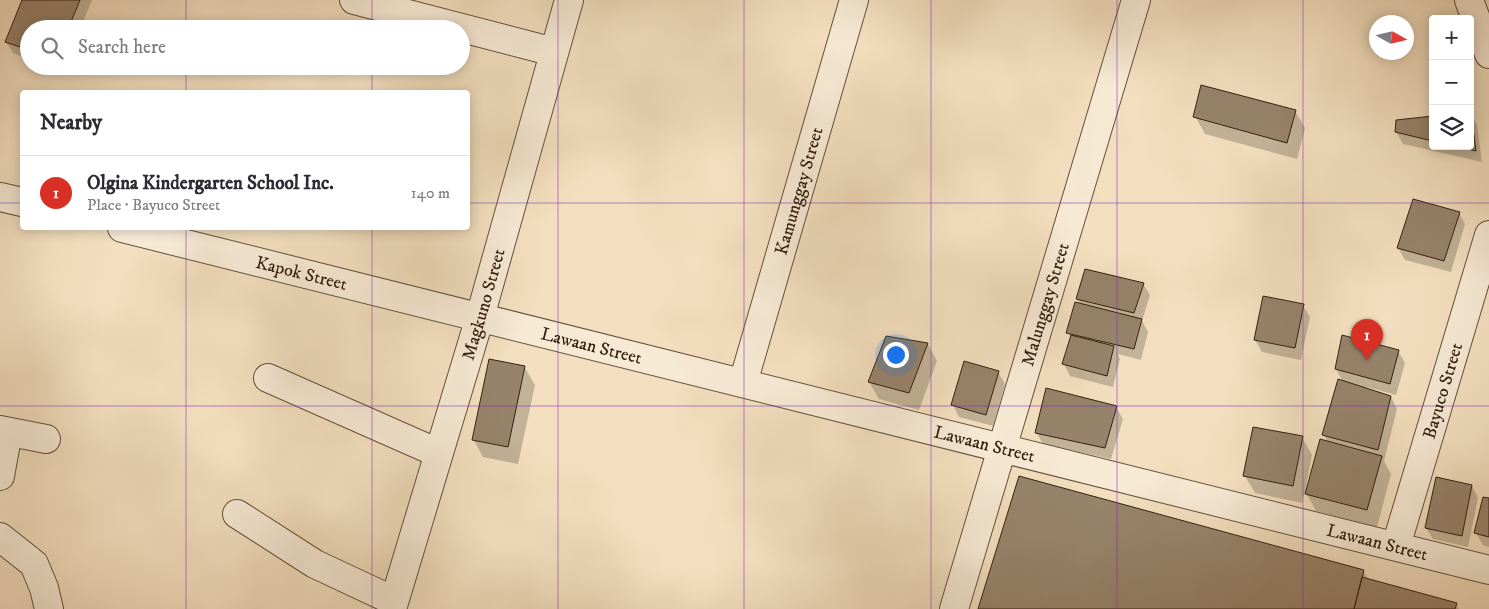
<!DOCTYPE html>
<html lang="en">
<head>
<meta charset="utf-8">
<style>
  :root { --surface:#fff; --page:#f2f2f3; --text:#2b2b33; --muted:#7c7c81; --line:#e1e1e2; --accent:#d93025 }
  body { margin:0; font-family:"IM FELL DW Pica",serif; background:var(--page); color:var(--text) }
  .controls { position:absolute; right:15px; top:15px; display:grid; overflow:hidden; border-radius:5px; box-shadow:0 2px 12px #0003 }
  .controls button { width:45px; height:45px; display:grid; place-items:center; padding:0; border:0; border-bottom:1px solid var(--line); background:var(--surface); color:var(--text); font:25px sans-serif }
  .compass { position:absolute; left:1369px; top:15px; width:45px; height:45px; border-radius:50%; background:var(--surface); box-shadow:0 2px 12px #0003; rotate:98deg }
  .you { position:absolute; left:895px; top:354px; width:18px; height:18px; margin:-12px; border:4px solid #fff; border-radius:50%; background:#1a73e8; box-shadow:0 0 0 8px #1a73e833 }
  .badge { display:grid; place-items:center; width:32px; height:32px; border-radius:50%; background:var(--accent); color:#fff; font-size:16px; font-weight:700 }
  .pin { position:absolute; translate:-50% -41px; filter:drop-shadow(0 1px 2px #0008) }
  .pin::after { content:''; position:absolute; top:26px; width:18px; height:15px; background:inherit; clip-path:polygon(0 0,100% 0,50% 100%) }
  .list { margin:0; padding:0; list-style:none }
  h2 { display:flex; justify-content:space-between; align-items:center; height:65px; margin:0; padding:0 20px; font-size:21px }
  h2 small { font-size:16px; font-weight:400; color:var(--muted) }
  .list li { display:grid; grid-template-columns:32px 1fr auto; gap:15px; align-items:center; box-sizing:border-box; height:75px; padding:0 20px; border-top:1px solid var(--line) }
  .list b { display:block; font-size:19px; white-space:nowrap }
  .list p { margin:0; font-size:16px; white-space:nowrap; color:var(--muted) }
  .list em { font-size:16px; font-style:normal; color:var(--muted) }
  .icon { flex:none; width:28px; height:28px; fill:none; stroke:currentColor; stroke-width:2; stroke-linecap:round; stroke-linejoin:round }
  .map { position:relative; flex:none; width:1489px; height:609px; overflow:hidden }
  .search { position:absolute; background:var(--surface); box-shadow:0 2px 12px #0003; left:20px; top:20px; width:450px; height:55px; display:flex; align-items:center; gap:12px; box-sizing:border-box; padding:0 18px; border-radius:28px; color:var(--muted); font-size:19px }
  .panel { position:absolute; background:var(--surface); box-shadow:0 2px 12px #0003; left:20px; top:90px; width:450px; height:140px; border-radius:5px }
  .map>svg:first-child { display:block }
</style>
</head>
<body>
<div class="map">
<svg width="1489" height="609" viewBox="0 0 1489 609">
  <rect width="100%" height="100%" fill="#f3dfbf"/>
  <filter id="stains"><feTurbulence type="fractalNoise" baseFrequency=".004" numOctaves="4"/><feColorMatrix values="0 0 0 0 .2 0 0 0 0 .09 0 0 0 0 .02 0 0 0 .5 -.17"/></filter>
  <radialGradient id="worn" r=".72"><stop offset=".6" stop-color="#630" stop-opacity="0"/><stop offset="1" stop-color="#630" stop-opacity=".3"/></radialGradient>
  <path fill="#0003" d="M 23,0 L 92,0 L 80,29 L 29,29 L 29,59 L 13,53 L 6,42 Z
    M 49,66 L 64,66 L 62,71 Z
    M 1295,111 L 1305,128 L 1297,159 L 1205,134 L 1195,116 Z
    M 1471,113 L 1477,125 L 1482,162 L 1403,144 L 1396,132 L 1433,117 L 1433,146 L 1470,146 Z
    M 1459,213 L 1465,224 L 1451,272 L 1405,260 L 1398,248 Z
    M 1143,284 L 1150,295 L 1142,321 L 1148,332 L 1141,360 L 1118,354 L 1120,359 L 1113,387 L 1070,376 L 1064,364 L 1071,338 L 1068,332 L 1080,304 L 1077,299 Z
    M 1303,306 L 1310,317 L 1301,360 L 1262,352 L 1255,340 Z
    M 887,338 L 928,344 L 937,361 L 919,410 L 879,399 L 869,382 Z
    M 1398,351 L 1405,363 L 1396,395 L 1367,387 L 1366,389 L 1391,397 L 1397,409 L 1384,461 L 1391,474 L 1377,527 L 1316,511 L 1305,491 L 1302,503 L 1255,493 L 1245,476 L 1302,437 L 1312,455 L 1305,491 L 1307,491 L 1328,442 L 1324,435 L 1343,382 L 1336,369 Z
    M 525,368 L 535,385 L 518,464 L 483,457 L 473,439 Z
    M 998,372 L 1005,384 L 993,426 L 959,417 L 953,405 Z
    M 1116,407 L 1123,419 L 1111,459 L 1043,444 L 1036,432 Z
    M 1472,486 L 1478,498 L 1468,547 L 1433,539 L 1426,528 Z
    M 1489,499 L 1489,547 L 1483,545 L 1476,533 Z
    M 1363,571 L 1369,580 L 1456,604 L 1459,609 L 979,609 Z"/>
  <path fill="#97836b" stroke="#34200f" d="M 22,0 L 80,0 L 68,29 L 29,29 L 29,50 L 5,42 Z
    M 1201,85 L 1296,110 L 1287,143 L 1193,117 Z
    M 1470,112 L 1471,112 L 1476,151 L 1455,146 L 1470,146 Z
    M 1433,116 L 1433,141 L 1395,132 L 1396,120 Z
    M 1413,199 L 1460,212 L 1444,261 L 1397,248 Z
    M 1085,269 L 1144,283 L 1134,313 L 1076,299 Z
    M 1263,296 L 1304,304 L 1295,348 L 1254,340 Z
    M 1075,302 L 1142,319 L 1134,349 L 1066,333 Z
    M 1071,335 L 1114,346 L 1107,376 L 1062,364 Z
    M 1342,335 L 1399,350 L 1390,384 L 1335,369 Z
    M 886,336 L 928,343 L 909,393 L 868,382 Z
    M 489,359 L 525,366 L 508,447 L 472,440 Z
    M 964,361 L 999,371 L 986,415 L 951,405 Z
    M 1338,379 L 1391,396 L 1378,450 L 1322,435 Z
    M 1046,388 L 1117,406 L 1105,448 L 1035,433 Z
    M 1253,427 L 1303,436 L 1293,486 L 1243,476 Z
    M 1320,439 L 1382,456 L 1367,510 L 1305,494 Z
    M 1019,476 L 1364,570 L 1354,609 L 978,609 Z
    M 1436,477 L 1472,485 L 1462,536 L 1425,528 Z
    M 1483,497 L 1489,498 L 1489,537 L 1474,533 Z
    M 1362,577 L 1457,603 L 1455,609 L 1354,609 Z"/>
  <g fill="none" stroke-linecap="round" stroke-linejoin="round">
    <defs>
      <g id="minor">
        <path d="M 354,0 L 554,52"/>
        <path d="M 1469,0 L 1489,54"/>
        <path d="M 0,197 L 22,202"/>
        <path id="s1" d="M 122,228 L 1489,570"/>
        <path d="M 268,378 L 438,453"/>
        <path id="s2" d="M 743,383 L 854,0"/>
        <path d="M 0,430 L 46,439"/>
        <path d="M 0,476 L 8,432"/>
        <path d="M 237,514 L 315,564 L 394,601"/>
        <path d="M 0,537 L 34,564 L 44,588 L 49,609"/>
        <path id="s3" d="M 1396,546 L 1489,235"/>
        <path id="s4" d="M 392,609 L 480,317 L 569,0"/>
        <path id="s5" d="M 954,609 L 1136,0"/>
      </g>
    </defs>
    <use href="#minor" stroke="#64503b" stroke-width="30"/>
    <use href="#minor" stroke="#f7ead5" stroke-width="28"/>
  </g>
  <path fill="none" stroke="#7b2cbf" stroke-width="1" stroke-opacity="0.55" d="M 186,0 L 186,29M 372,0 L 372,29M 558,0 L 558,609M 744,0 L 744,609M 931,0 L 931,609M 1117,0 L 1117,609M 1303,0 L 1303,609M 186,66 L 186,92M 372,66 L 372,92M 0,203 L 22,203M 468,203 L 1489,203M 186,228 L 186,609M 372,228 L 372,609M 0,406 L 1489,406"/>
  <g text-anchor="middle" stroke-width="5" stroke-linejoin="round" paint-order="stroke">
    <g font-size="18" fill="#34200f" stroke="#f7ead5">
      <text dy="6" stroke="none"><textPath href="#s2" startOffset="200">Kamunggay Street</textPath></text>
      <text dy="6" stroke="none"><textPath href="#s1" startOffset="185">Kapok Street</textPath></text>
      <text dy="6" stroke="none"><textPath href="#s5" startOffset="318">Malunggay Street</textPath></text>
      <text dy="6" stroke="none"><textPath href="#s4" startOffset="318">Magkuno Street</textPath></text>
      <text dy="6" stroke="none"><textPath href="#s1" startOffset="484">Lawaan Street</textPath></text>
      <text dy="6" stroke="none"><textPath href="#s3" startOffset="162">Bayuco Street</textPath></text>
      <text dy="6" stroke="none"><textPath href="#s1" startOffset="889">Lawaan Street</textPath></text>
      <text dy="6" stroke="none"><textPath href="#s1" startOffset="1294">Lawaan Street</textPath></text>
    </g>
  </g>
  <rect width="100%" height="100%" filter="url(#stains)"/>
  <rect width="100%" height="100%" fill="url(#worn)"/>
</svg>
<div class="controls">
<button>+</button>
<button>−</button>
<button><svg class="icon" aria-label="layers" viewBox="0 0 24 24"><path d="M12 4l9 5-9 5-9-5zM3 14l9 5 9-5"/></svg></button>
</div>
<svg class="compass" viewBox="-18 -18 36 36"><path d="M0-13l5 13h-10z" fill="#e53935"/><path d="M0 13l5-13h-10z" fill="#7c7c81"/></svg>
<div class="you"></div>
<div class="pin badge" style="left:1367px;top:360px">1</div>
<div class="search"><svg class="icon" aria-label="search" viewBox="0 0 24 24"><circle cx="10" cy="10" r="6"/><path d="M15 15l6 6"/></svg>Search here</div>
<section class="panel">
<h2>Nearby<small></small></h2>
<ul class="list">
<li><span class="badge">1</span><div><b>Olgina Kindergarten School Inc.</b><p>Place · Bayuco Street</p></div><em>140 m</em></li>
</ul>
</section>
</div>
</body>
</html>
